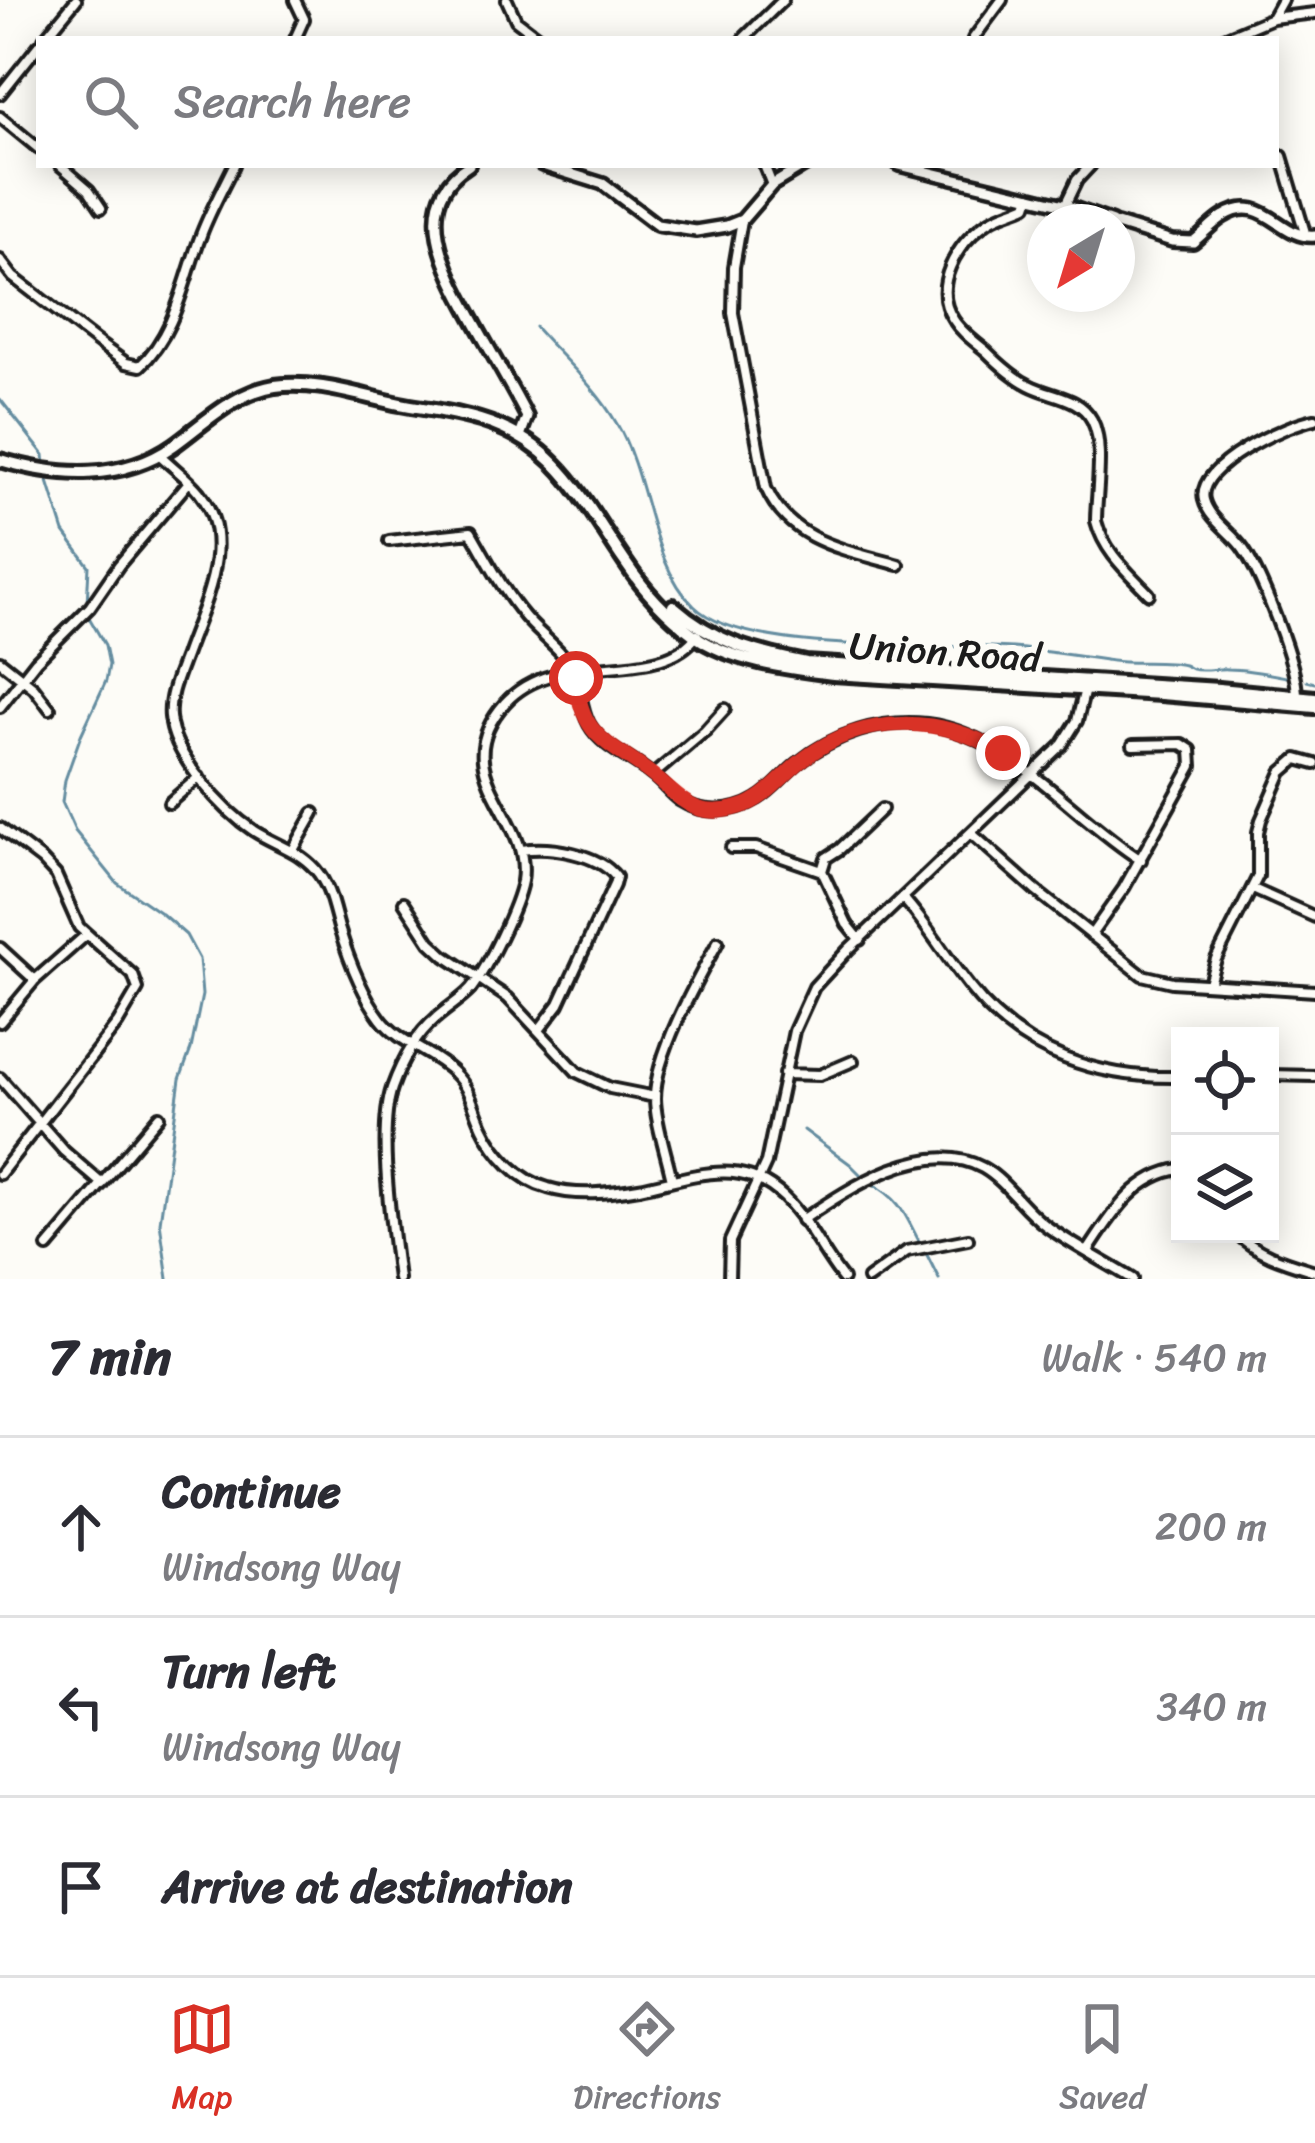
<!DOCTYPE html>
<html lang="en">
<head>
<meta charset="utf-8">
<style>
  :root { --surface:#fff; --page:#f2f2f3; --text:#2b2b33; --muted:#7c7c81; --line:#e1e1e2; --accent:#d93025 }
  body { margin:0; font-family:Sriracha,sans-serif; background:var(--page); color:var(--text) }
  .controls { position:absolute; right:36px; bottom:36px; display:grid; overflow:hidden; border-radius:0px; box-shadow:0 6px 30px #0003 }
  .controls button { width:108px; height:108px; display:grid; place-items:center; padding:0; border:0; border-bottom:3px solid var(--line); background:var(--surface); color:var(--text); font:60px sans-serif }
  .compass { position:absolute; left:1027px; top:204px; width:108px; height:108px; border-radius:50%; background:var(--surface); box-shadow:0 6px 30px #0003; rotate:218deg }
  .stop { position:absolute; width:36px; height:36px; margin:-27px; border:9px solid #d93025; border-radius:50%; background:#fff }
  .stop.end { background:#d93025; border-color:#fff; box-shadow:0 3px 12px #0008 }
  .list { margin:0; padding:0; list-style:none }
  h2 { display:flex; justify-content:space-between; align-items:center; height:156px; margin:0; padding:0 48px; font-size:51px }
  h2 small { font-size:39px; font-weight:400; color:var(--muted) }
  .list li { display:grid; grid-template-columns:78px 1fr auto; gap:36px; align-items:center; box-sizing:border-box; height:180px; padding:0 48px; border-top:3px solid var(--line) }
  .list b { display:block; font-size:45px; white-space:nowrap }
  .list p { margin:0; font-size:39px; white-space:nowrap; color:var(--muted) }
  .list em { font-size:39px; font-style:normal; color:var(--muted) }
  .icon { flex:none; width:66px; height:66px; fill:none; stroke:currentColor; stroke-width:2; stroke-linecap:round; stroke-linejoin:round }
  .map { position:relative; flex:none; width:1315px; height:1279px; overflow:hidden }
  .search { position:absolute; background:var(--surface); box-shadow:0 6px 30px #0003; left:36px; right:36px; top:36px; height:132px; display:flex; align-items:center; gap:30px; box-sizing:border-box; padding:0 42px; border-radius:0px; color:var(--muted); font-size:45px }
  .sheet { height:696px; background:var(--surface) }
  nav { display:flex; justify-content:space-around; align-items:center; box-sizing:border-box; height:168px; border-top:3px solid var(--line); background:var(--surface); font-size:33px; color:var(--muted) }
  nav a { display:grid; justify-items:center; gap:6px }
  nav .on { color:var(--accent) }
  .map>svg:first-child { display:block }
</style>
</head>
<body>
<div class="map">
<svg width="1315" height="1279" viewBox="0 0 1315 1279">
  <rect width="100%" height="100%" fill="#fdfcf7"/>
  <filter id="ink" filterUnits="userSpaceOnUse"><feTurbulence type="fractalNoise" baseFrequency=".00833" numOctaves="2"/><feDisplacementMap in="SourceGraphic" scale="24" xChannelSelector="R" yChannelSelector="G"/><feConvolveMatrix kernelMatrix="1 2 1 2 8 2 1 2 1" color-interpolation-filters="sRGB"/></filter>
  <g filter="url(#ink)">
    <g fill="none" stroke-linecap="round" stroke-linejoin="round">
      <path stroke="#658da0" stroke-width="3" d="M 535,327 C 562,358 596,387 617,424 C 649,478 649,562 694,606 C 745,657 940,643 1013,648 C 1046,651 1079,656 1112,661 C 1133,664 1166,660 1184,665 C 1187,666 1189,668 1192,669 C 1203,672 1217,668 1228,669 C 1249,669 1271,674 1291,678
        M 0,399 L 44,455 L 45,466
        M 46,475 L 64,532 L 89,566 L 87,604
        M 87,614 L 105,645 L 109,665 L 106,681 L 81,735 L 65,780 L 62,802 L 75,831 L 117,883 L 162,914 L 186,935 L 199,959 L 202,995 L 191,1049 L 180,1079 L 160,1222 L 168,1279
        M 1307,681 L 1315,683
        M 804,1130 L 850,1164 L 863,1177
        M 871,1183 C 902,1200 905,1215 920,1243
        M 925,1251 L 939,1279"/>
      <defs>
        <path id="minor" d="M 295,0 L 304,19 L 295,39
          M 507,0 L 516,20 L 541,39
          M 1272,18 L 1282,0
          M 44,39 L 76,0
          M 743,39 L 783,0
          M 973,39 L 1002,0
          M 1222,39 L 1272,18 L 1315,13
          M 0,94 L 39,45
          M 0,117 L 39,149
          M 1282,156 L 1306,236
          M 60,165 L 89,190 L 101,208
          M 764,165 L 772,185
          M 1030,196 L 1027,205 C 1013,212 998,214 985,224 C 957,244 931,286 953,319 C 961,332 974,341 986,351 C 999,364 1013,377 1029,385 C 1052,397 1079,396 1092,420 C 1105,445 1096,493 1096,521 C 1104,552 1128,572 1149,594
          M 1065,205 L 1077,180 L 1091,165
          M 742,220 L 734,267 L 733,313 L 766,488 C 789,542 847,550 899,565
          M 0,260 L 13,277 L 101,345 L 126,363 L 140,366 C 176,333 184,279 201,235 C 210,211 223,188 234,165
          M 159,454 C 172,467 188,478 199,492 C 238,542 203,604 185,656 C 178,675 168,696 170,717 C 173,756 222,810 254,831 C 276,845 298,850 315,869 C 330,886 333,907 339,928 C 348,957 362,994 381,1019 C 400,1044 432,1051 454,1073 C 470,1088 474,1109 483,1128 C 495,1154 520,1181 548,1188 C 577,1197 610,1193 639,1188 C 687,1179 735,1156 778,1192 C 805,1214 821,1252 843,1279
          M 389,541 L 471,532 C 488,561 503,591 525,617 C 539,634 564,651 574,671 C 581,687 580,707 589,724 C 603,749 631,757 652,775 C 662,782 669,793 679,800 C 702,815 734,813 757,799 C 773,790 784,774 798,763 C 834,734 881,719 927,724 C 1011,735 1071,816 1141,860
          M 0,661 L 34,688 L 50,709
          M 1297,696 C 1297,664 1262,577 1244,550 C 1233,533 1209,520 1204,500 C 1195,466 1287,424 1315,419
          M 0,707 L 36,661 L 90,607 L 119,565 L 189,482
          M 653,775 L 705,731 L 725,709
          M 169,803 L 199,777
          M 0,828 L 42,860 L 56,875 L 79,927 L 133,975 L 138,989 L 118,1023 L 0,1174
          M 971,833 L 1035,890 L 1142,975 L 1172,982 L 1315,991
          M 731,848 L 756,848 L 822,871
          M 293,850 L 314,813
          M 522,850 C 549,846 598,853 616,877 L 614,885 L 559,1004 L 539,1030
          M 1253,889 L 1315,917
          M 903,898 C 929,927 947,959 971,989 C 1022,1054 1100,1079 1180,1077
          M 404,902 L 430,942 L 445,956 L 508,998 L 577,1072 L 610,1088 L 655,1097
          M 1091,935 L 1124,888 L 1192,766 L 1191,750 L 1182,744 L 1133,745
          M 860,940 L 847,924 L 822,871 L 826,858 L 840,849 L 882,809
          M 0,948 L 35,980
          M 1209,983 L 1216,959 L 1258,876 L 1258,832 L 1261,820 L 1282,772 L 1297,759 L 1315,764
          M 0,1022 L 35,980 L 86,935
          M 784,1074 L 820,1075 L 853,1061
          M 1270,1075 L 1315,1076
          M 0,1078 L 64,1151 L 102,1184
          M 672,1180 C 667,1155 655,1122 655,1098 C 655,1055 697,980 718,942
          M 802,1220 C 847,1190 926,1136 983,1168 C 1007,1182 1022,1208 1045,1225 C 1072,1245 1104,1261 1133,1279
          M 1238,1234 C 1256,1254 1289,1263 1315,1271
          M 48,1247 L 159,1116
          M 1088,1251 C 1111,1216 1135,1175 1180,1169
          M 398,1279 C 392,1229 377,1133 392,1088 C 401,1063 416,1035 436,1018 C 447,1008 461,1000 471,989 C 487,968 517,907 522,881 C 533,814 442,774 505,703 C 557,645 660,688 697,635
          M 729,1279 L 730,1241 L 766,1163 L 794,1031 L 814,987 L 848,950 L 1062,745 L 1077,721 L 1085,689
          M 868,1279 L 907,1251 L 968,1239"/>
        <path id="tertiary" d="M 469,165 C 406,204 450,277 476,325 C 493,356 511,386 527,417 L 520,436
          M 542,165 L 603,184 L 657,225 L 696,231 L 727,226 L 742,220 L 772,185 L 805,165
          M 899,165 L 1065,205 L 1112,222
          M 1117,224 L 1172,241 L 1193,242 C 1204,234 1212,223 1224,216 C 1264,191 1280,240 1315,236"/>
        <path id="secondary" d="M 0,460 C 59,477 121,482 174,445 C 206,422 234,393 275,386 C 317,380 360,396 400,404 C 427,409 454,412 480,420 C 560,444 582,500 625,562 C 643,589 668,616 694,635 C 728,661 791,669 833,674 L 1161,694 L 1315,707
          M 673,606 C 715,643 753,652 806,663 L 1219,689 L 1315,698"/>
      </defs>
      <use href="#minor" stroke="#1c1c1c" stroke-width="16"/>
      <use href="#tertiary" stroke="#1c1c1c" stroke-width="18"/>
      <use href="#secondary" stroke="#1c1c1c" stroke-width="20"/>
      <use href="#minor" stroke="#fdfcf7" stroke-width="8"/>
      <use href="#tertiary" stroke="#fdfcf7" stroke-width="9"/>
      <use href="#secondary" stroke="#fdfcf7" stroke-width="10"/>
    </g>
  </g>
  <g fill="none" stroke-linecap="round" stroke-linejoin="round" filter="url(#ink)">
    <path stroke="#d93025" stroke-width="15" d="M 576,678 C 580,738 611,743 651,774 C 682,798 694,821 740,807 C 767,799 783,774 805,758 C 864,713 942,715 1003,753"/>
  </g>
  <g text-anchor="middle" stroke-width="12" stroke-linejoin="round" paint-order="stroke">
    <g font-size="39" fill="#1c1c1c" stroke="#fdfcf7">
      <text transform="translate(945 651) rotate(4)" y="14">Union Road</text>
    </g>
  </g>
</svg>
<div class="controls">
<button><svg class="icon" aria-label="locate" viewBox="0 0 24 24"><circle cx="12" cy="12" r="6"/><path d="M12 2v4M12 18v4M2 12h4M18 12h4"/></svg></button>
<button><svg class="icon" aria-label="layers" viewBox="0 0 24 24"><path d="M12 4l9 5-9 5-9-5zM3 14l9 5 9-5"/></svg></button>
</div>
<svg class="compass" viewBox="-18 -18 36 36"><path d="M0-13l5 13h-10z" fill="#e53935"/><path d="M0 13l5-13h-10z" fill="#7c7c81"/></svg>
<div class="stop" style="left:576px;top:678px"></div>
<div class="stop end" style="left:1003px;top:753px"></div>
<div class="search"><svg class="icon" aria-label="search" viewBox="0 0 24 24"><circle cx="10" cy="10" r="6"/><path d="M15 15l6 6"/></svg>Search here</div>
</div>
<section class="sheet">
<h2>7 min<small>Walk · 540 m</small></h2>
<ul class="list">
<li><svg class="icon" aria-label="ahead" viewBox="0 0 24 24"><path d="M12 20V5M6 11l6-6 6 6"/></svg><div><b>Continue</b><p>Windsong Way</p></div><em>200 m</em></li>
<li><svg class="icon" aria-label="left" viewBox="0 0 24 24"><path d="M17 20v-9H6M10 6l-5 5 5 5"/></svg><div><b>Turn left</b><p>Windsong Way</p></div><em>340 m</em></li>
<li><svg class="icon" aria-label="arrive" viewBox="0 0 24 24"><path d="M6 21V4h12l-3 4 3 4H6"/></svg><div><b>Arrive at destination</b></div></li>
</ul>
</section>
<nav>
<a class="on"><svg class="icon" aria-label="map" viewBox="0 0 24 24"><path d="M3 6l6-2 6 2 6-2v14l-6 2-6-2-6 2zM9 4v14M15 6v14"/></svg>Map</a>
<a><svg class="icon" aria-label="directions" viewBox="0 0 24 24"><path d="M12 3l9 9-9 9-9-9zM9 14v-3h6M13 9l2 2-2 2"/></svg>Directions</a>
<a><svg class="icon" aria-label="saved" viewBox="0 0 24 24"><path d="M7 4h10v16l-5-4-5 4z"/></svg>Saved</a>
</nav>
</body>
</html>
